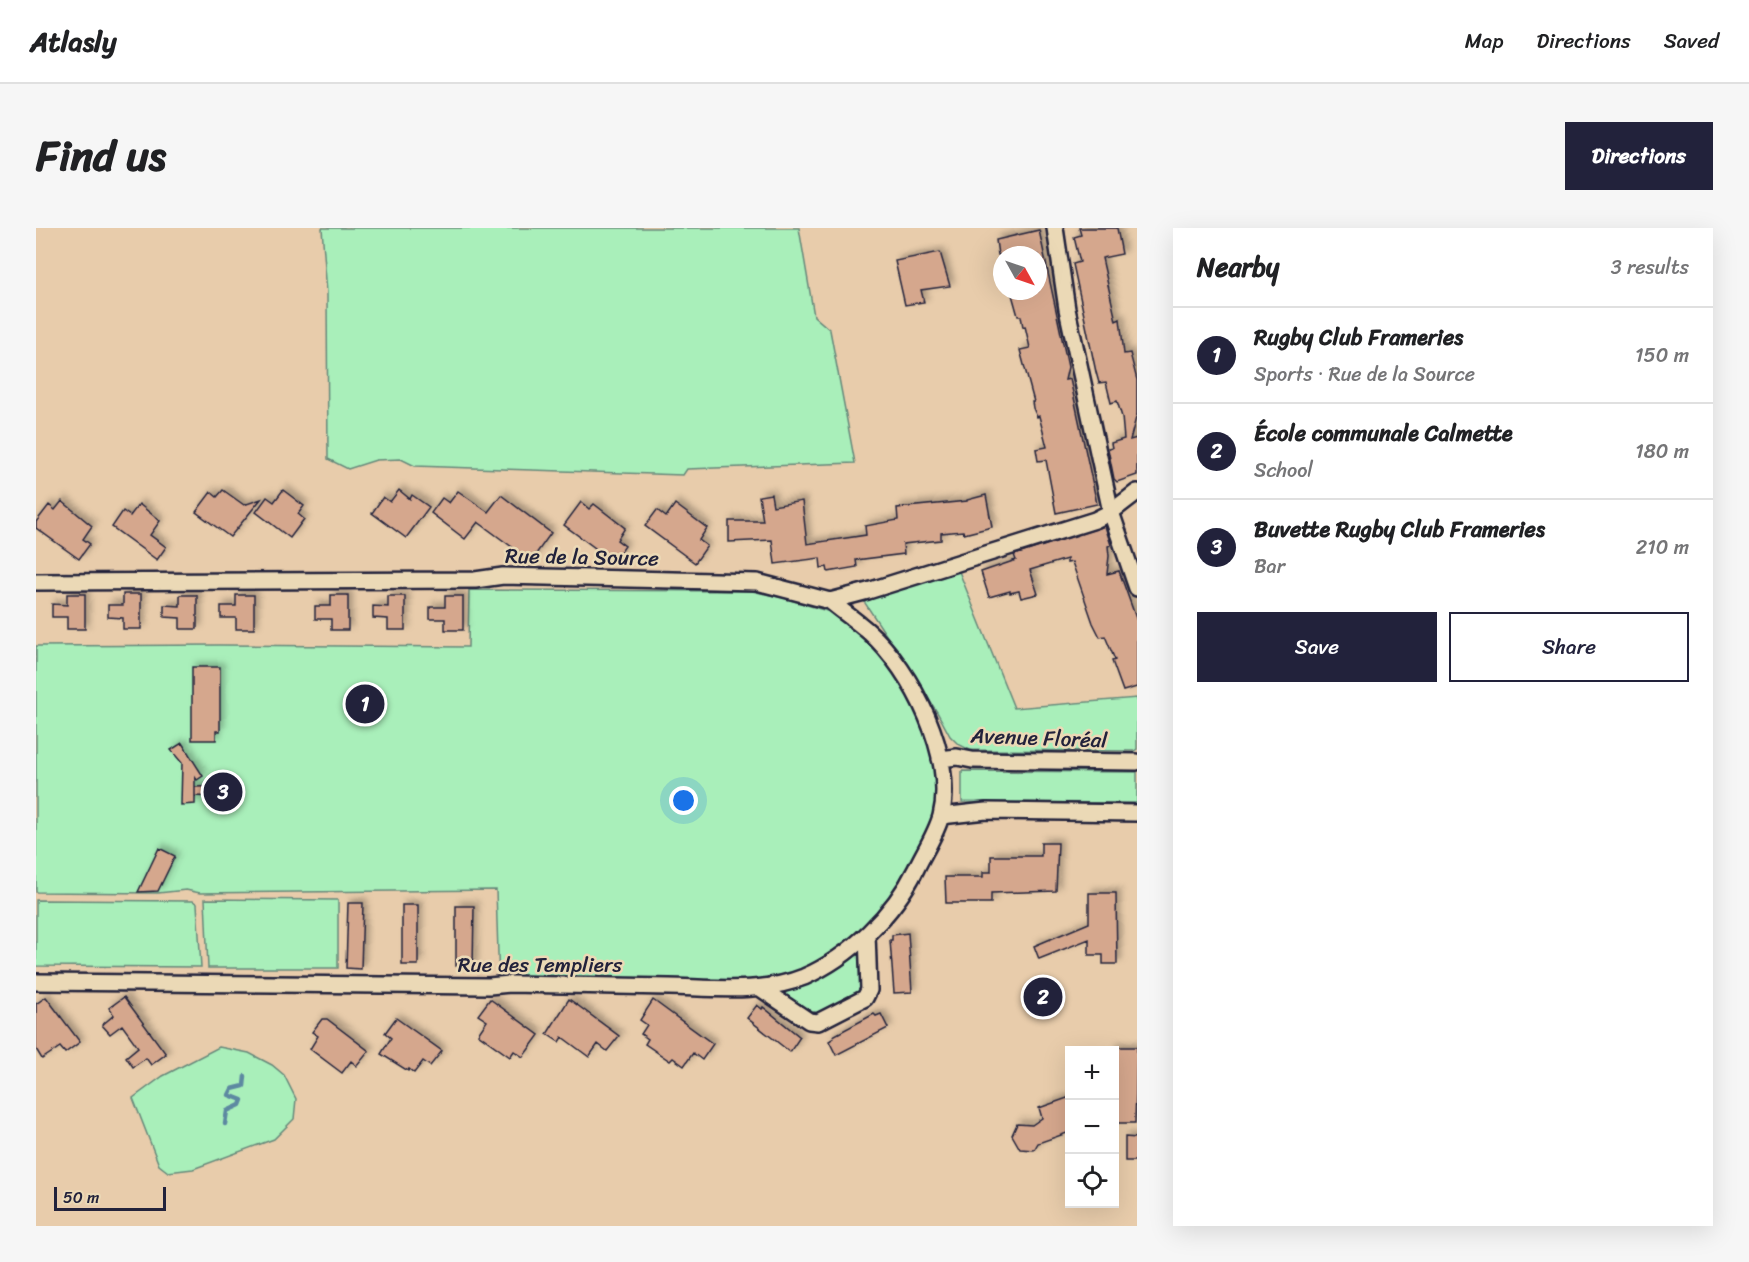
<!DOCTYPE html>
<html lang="en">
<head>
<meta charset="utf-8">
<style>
  :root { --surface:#fff; --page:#f6f6f6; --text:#202124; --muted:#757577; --line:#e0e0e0; --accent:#22223b }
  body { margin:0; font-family:Sriracha,sans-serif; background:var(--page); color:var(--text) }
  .controls { position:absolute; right:18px; bottom:18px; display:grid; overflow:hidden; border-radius:0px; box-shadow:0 6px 24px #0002 }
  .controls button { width:54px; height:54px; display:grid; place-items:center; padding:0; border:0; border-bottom:2px solid var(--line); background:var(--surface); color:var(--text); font:30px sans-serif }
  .compass { position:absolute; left:957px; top:18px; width:54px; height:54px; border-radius:50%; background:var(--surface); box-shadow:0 6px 24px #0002; rotate:130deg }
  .scale { position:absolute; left:18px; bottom:15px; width:112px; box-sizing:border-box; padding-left:6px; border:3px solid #22223b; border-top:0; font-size:16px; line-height:21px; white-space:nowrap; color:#22223b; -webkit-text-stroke:4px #ebd9b6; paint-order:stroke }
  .you { position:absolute; left:648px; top:573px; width:21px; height:21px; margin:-15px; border:4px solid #fff; border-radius:50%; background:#1a73e8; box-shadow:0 0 0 9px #1a73e833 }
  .badge { display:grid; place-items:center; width:39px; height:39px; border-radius:50%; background:var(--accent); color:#fff; font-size:20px; font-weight:700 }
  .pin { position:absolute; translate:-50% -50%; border:3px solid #fff; box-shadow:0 2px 6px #0006 }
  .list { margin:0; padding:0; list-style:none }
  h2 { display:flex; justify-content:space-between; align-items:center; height:78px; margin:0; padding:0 24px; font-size:26px }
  h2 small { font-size:20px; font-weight:400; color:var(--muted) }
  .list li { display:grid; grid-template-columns:39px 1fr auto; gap:18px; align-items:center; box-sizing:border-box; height:96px; padding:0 24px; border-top:2px solid var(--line) }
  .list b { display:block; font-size:22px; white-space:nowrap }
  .list p { margin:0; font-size:20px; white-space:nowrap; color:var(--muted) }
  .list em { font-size:20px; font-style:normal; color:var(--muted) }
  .actions { display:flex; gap:12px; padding:18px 24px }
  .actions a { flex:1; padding:14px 0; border:2px solid var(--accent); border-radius:0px; text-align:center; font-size:21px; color:var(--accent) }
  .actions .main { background:var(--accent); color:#fff }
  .icon { flex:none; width:33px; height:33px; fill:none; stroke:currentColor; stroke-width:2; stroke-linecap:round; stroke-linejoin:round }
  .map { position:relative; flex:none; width:1101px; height:998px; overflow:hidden; border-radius:0px }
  header { display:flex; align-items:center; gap:36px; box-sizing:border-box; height:84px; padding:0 30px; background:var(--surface); border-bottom:2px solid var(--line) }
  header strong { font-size:28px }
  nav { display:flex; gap:33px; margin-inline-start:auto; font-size:21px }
  .intro { display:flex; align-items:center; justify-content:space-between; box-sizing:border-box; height:144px; padding:0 36px }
  h1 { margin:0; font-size:42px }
  .button { padding:15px 27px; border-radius:0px; background:var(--accent); color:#fff; font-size:21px; font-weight:700 }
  main { display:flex; gap:36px; padding:0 36px }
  aside { flex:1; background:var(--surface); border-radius:0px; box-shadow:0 6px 24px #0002 }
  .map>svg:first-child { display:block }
</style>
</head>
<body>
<header>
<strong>Atlasly</strong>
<nav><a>Map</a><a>Directions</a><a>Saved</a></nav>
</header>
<div class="intro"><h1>Find us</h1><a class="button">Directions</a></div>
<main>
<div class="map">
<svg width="1101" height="998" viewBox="0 0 1101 998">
  <defs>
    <filter id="shadow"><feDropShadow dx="4" dy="-4" stdDeviation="3" flood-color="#0004"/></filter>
  </defs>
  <rect width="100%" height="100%" fill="#e8ccab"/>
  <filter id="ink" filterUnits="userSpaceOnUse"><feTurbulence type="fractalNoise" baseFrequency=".0167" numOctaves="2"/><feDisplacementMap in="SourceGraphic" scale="12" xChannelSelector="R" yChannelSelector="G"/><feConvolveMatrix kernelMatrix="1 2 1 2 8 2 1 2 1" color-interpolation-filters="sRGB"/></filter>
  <g filter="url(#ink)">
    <path fill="#a9efba" stroke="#66887a" stroke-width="1.5" d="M 286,0 L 763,0 L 778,88 L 794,102 L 819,235 L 651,241 L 647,247 L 379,238 L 365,231 L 340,232 L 312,241 L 292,231 L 291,65 Z
      M 920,336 L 978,480 L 1101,470 L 1101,521 L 1098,523 L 934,522 L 922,516 L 914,508 L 901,484 L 823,366 Z
      M 433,362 L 716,363 L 748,370 L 814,390 L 833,404 L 888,484 L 908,567 L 870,661 L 831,706 L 833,762 L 782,794 L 724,760 L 463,757 L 460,662 L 164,665 L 150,662 L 122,665 L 0,664 L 0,418 L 183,417 L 432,419 Z
      M 926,543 L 1101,544 L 1101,575 L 926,574 Z
      M 169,671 L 302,672 L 302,740 L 172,740 Z
      M 0,672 L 157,673 L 161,676 L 165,739 L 0,738 Z
      M 183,819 L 213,825 L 236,837 L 248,847 L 260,871 L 258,891 L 238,911 L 157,941 L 132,944 L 123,937 L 97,870 L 127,848 Z"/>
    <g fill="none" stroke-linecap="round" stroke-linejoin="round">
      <path stroke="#5d89a1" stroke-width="4.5" d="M 189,896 L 191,883 L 204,877 L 206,872 L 193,867 L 196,861 L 208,858 L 209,848"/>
    </g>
    <path fill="#d5a78d" stroke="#22223b" stroke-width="1.5" filter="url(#shadow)" d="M 1043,0 L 1081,0 L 1086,26 L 1066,30 L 1080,93 L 1084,91 L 1088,126 L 1094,125 L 1101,152 L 1101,186 L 1094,212 L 1101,210 L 1101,247 L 1081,254 L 1078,251 L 1072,221 L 1076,220 L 1075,215 L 1088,211 L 1086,189 L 1081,173 L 1075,175 L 1070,154 L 1063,155 L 1060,144 L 1037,36 L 1044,34 L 1038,9 L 1045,7 Z
      M 1003,2 L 1032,139 L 1029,152 L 1034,151 L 1061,276 L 1020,285 L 1010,232 L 1002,233 L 1000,221 L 1011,219 L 1003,188 L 1001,189 L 997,180 L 996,174 L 998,174 L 984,122 L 994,120 L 989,98 L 987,99 L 985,88 L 982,88 L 975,63 L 1002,63 L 1002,27 L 962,27 L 960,12 Z
      M 904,24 L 914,58 L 885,62 L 888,74 L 869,77 L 859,33 Z
      M 187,262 L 208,277 L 225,271 L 194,309 L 160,284 L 175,264 L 181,269 Z
      M 247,262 L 268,278 L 262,286 L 268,291 L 254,310 L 220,284 L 231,269 L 238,274 Z
      M 363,262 L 374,271 L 376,267 L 393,279 L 370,310 L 336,285 L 347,269 L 354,274 Z
      M 422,263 L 452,284 L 465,267 L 515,305 L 495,333 L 442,294 L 429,311 L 395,285 L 406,270 L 413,275 Z
      M 735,266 L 737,278 L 766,273 L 771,316 L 830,307 L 829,298 L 862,292 L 861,280 L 931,273 L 931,272 L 950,267 L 956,299 L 928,306 L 927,303 L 905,305 L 905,312 L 867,316 L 868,326 L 820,332 L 821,339 L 792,344 L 791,339 L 785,340 L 784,330 L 739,336 L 736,312 L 693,314 L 693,293 L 727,293 L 723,268 Z
      M 26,273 L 56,298 L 47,311 L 54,316 L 43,331 L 0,300 L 0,294 L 13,277 L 19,282 Z
      M 545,274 L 553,281 L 558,276 L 589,300 L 581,312 L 589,318 L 578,334 L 528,297 Z
      M 103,276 L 124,293 L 114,307 L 130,319 L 121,332 L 76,299 L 87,283 L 94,288 Z
      M 639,276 L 671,300 L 663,312 L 671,318 L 659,335 L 609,298 L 621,282 L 630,289 Z
      M 1069,298 L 1075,317 L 1072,318 L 1073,328 L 1071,346 L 1083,343 L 1101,393 L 1101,459 L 1087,463 L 1076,433 L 1079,432 L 1069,408 L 1064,409 L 1057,395 L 1036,334 L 1031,335 L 1031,331 L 994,342 L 1002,366 L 985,370 L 983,363 L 974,365 L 974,363 L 953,369 L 945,344 L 980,332 L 978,327 Z
      M 31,366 L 49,366 L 49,401 L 31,401 L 31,389 L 16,389 L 16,376 L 31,377 Z
      M 87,366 L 105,366 L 105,401 L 87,401 L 87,390 L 72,389 L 72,377 L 87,377 Z
      M 144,367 L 161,367 L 161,401 L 144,401 L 144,390 L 128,389 L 128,377 L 144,378 Z
      M 200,367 L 218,367 L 218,401 L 200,401 L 200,390 L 185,390 L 185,378 L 200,378 Z
      M 295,367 L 312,367 L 312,402 L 295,402 L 295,391 L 279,391 L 279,378 L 295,378 Z
      M 352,368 L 369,368 L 369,402 L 352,402 L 352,391 L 337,390 L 337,378 L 352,379 Z
      M 409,368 L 427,368 L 427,402 L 409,402 L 409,391 L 394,391 L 394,379 L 409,379 Z
      M 156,439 L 184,439 L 184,503 L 180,503 L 180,512 L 156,512 Z
      M 146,515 L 167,548 L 161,552 L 159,549 L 159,576 L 145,577 L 146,535 L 135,522 Z
      M 193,558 L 193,570 L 159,568 L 159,559 Z
      M 1005,615 L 1022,615 L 1020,663 L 955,665 L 955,675 L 910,675 L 909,649 L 947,649 L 947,644 L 955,644 L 955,628 L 1005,628 Z
      M 123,620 L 139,628 L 122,663 L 102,664 Z
      M 1053,665 L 1080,665 L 1081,736 L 1067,736 L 1067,727 L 1053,727 L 1053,711 L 1003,731 L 998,718 L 1053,695 Z
      M 312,675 L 327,675 L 325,741 L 310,740 Z
      M 366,677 L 382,677 L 382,737 L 366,737 Z
      M 420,678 L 438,678 L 437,738 L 420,738 Z
      M 872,705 L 876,764 L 858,765 L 854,712 L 856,712 L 856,707 Z
      M 10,769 L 44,814 L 29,825 L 24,819 L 6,831 L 0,821 L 0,776 Z
      M 88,769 L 130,826 L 115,837 L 110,830 L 97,839 L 90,829 L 102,819 L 86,797 L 74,806 L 66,797 L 78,787 L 73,780 Z
      M 454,771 L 503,807 L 487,829 L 478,823 L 474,829 L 442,806 L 451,793 L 442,787 Z
      M 533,771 L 583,808 L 571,823 L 562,816 L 553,829 L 526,809 L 523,814 L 511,806 Z
      M 617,772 L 677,816 L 666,832 L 657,825 L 648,838 L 637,830 L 634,833 L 609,816 L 612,811 L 605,806 L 611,797 L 604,792 Z
      M 721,777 L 726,781 L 727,779 L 764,809 L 754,824 L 711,790 Z
      M 838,786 L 840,788 L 845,786 L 852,800 L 800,827 L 793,813 L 798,810 L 797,808 Z
      M 360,790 L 406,823 L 394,838 L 387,833 L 378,845 L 373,841 L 372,843 L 345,826 L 355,810 L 349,805 Z
      M 286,791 L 291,791 L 333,823 L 321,838 L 315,833 L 306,845 L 274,821 L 282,808 L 276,804 Z
      M 1078,819 L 1101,819 L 1099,895 L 1078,895 Z
      M 1034,869 L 1034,904 L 1002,915 L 998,922 L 984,921 L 976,907 L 981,896 L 996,897 L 1006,890 L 1003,880 Z
      M 1089,909 L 1101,910 L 1101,933 L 1089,933 Z"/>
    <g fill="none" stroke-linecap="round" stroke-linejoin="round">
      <defs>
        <path id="street" d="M 1019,0 L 1031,81 L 1075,284 L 1101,360
          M 0,354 L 439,352 L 467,348 L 721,354 L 794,373 L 832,363 L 1059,292 L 1075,284 L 1101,264
          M 904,531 L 921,529 L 936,532 L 1101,534
          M 905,588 L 950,583 L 1101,585
          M 0,754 L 453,758 L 474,756 C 527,757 580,758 633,759 C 678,760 726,766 768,749 C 814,729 858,686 880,641 C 888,624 900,606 905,588 C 920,530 876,442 833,404 C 821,393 807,384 794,373
          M 724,760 L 773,793 L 782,794 L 829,770 L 833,762 L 831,706"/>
      </defs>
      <use href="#street" stroke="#22223b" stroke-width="20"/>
      <use href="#street" stroke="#ebd9b6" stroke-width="15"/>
    </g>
  </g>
  <g text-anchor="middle" stroke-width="5" stroke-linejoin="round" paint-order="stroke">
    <g font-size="21" fill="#22223b" stroke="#ebd9b6">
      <text transform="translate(546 329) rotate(1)" y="7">Rue de la Source</text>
      <text transform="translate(1003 510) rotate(2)" y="7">Avenue Floréal</text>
      <text x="504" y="744">Rue des Templiers</text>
    </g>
  </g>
</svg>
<div class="controls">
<button>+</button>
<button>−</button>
<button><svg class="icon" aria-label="locate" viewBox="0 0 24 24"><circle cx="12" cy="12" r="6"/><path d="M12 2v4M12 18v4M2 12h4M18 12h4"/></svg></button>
</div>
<svg class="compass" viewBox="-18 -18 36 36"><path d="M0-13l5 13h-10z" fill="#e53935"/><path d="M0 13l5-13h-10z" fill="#757577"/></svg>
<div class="scale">50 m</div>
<div class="you"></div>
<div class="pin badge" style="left:329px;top:476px">1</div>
<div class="pin badge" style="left:1007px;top:769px">2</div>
<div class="pin badge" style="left:187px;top:564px">3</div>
</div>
<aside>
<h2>Nearby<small>3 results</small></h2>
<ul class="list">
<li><span class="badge">1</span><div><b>Rugby Club Frameries</b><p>Sports · Rue de la Source</p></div><em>150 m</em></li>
<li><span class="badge">2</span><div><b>École communale Calmette</b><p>School</p></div><em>180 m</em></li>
<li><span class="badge">3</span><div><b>Buvette Rugby Club Frameries</b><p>Bar</p></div><em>210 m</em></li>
</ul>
<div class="actions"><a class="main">Save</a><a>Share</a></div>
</aside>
</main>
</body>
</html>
